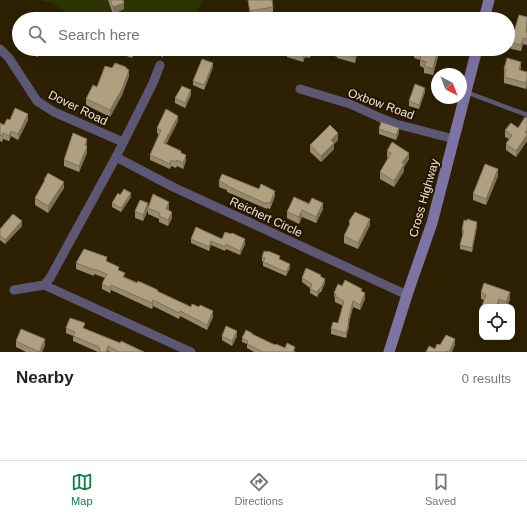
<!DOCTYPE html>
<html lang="en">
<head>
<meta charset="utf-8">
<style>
  :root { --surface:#fff; --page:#f2f2f2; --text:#222; --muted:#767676; --line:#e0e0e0; --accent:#0b8043 }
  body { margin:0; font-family:Arial,sans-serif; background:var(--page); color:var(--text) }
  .controls { position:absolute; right:12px; bottom:12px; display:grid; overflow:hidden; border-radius:8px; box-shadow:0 4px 16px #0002 }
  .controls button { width:36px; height:36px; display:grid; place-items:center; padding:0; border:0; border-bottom:1px solid var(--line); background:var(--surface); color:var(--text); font:20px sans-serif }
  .compass { position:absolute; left:431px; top:68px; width:36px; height:36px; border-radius:50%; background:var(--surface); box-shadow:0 4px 16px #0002; rotate:138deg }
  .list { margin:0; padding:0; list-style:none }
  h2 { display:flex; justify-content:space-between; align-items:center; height:52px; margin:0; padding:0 16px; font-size:17px }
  h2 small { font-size:13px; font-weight:400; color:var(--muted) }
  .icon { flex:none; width:22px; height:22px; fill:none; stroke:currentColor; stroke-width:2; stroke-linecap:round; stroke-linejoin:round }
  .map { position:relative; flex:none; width:527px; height:352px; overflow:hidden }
  .search { position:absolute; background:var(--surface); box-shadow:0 4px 16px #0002; left:12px; right:12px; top:12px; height:44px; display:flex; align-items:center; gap:10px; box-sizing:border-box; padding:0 14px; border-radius:22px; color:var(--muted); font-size:15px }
  .sheet { height:108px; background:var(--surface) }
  nav { display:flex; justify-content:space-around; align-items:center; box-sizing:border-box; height:56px; border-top:1px solid var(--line); background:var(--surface); font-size:11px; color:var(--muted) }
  nav a { display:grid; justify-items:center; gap:2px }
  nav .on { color:var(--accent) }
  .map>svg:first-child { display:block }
</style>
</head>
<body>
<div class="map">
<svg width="527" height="352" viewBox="0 0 527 352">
  <rect width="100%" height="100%" fill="#2d2003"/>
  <path fill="#2e3304" d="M 41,0 L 202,0 L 195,19 L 76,19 L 52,3 Z"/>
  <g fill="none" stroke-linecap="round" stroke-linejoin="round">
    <path stroke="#978c75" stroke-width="1.5" stroke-dasharray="3 3" stroke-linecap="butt" d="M 162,57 L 165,49"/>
    <path stroke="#5c5775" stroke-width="4.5" d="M 466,92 L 527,115"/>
    <path stroke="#5c5775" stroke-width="9" d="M 0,49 L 9,58 L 37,101 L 54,112 L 123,142
      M 300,89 L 350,104 L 383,119 L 396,124 L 454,139
      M 116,157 L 173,187 L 407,295
      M 44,285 L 50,278 L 116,157 L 153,83 L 160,65
      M 14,290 L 44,285 L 191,352"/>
    <path stroke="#7d74a4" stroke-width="11" d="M 484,19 L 489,0
      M 389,352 L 407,295 L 432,223 L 477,49"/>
  </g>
  <path fill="#978a6e" d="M 108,0 L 123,0 L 124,9 L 113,14 Z
    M 248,0 L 272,0 L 273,7 L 273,13 L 250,17 Z
    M 527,17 L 527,45 L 523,44 L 521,51 L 511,49 L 511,42 Z
    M 31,49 L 47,49 L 37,57 Z
    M 95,49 L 104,49 L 103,52 Z
    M 121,49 L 136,49 L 132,58 L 121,54 Z
    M 282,49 L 312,49 L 310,58 L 305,57 L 303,62 L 287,57 L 287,54 L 282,52 Z
    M 332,49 L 357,49 L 357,54 L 355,63 L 337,58 L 337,57 L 332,55 Z
    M 439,49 L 439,53 L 433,75 L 424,73 L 424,68 L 420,66 L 420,60 L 414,58 L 414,52 Z
    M 213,67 L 204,90 L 193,85 L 193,81 Z
    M 112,68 L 126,68 L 129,76 L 122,95 L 110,117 L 86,105 L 86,99 Z
    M 521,68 L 520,70 L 527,72 L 527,84 L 526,89 L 504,83 L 504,69 Z
    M 425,92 L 419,109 L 409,106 L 409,101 Z
    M 191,95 L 185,108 L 175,103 L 175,98 Z
    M 527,118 L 527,141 L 516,157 L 506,150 L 506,144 L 509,139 L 505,137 L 505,130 L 518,128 Z
    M 10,120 L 28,120 L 18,140 L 11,136 L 9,141 L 3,139 L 2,142 L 0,141 L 0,123 L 4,125 Z
    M 178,121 L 166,144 L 181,153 L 186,161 L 183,169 L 177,166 L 176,168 L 171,166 L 170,169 L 150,160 L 150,155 L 159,135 L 157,133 L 157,128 Z
    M 379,129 L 399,133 L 396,140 L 379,134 Z
    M 338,140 L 334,144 L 334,149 L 321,162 L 310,152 L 310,145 Z
    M 87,145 L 87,153 L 79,172 L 64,166 L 64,160 Z
    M 387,151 L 409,159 L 404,167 L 404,171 L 394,187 L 380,179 L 380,172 L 388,158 L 387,157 Z
    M 498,176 L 486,205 L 473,200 L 473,194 Z
    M 44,180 L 64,188 L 48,213 L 35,205 L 35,198 L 44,182 Z
    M 219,181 L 275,196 L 270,209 L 267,208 L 267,209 L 227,192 L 227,190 L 219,187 Z
    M 131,197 L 121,212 L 112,207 L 112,203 Z
    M 294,197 L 323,209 L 316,223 L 302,217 L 299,224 L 287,218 L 287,212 Z
    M 148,208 L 169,209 L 168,210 L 172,218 L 168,226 L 159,222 L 159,219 L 148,214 Z
    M 148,210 L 143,221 L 135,218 L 135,211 Z
    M 349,221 L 370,225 L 358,249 L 344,243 L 344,236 L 349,225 Z
    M 467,221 L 477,226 L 472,252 L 460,249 L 460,245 L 463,234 L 462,234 L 462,230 Z
    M 22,226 L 5,244 L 0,240 L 0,229 Z
    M 191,239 L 222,239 L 245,244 L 240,255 L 226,249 L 225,251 L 211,245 L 209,251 L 191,243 Z
    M 262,257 L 280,260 L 290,268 L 286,276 L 263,266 L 263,262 L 262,261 Z
    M 107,262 L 119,271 L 125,277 L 213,317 L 207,330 L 180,316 L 179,319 L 153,306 L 152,309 L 111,290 L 110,293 L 102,289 L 102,284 L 105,278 L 94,274 L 94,276 L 76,269 L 76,263 Z
    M 321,277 L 325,283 L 321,292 L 320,292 L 317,297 L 310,293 L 310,288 L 302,282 L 302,278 Z
    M 342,286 L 362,292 L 365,299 L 360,310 L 353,307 L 349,322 L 349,326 L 346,338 L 331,334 L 331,329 L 338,323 L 343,306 L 335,302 L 334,293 Z
    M 481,292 L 510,299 L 507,307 L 504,307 L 499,305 L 499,307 L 482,307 L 482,313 L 482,306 L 484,300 L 481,299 Z
    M 66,328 L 85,329 L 120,343 L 144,352 L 110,352 L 108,351 L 108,352 L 98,352 L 73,341 L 73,336 L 66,333 Z
    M 252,335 L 275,345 L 295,351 L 295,352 L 254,352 L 247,348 L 247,344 L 242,342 L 242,338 Z
    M 222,336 L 237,336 L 232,346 L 222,340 Z
    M 16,341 L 45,345 L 42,352 L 26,352 L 16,347 Z"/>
  <path fill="#7b705a" d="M 124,3 L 124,9 L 113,14 L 113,7 Z
    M 523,38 L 523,44 L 521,51 L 521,45 Z
    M 39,49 L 47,49 L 37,57 L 37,51 Z
    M 134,49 L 136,49 L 132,58 L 132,54 Z
    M 311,49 L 312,49 L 310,58 L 310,52 Z
    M 357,49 L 357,54 L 355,63 L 355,57 Z
    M 438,49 L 439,49 L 439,53 L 433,75 L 433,69 Z
    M 305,50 L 305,57 L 303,62 L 303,56 Z
    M 521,62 L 521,68 L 519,76 L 519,70 Z
    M 213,63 L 213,67 L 204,90 L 204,85 Z
    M 129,70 L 129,76 L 122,95 L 110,117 L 110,110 Z
    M 527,78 L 527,84 L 526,89 L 526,83 Z
    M 425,88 L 425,92 L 419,109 L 419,105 Z
    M 191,90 L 191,95 L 185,108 L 185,103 Z
    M 28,114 L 28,120 L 18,140 L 18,134 Z
    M 178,116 L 178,121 L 164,149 L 164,143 Z
    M 399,128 L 399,133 L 396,140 L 396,135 Z
    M 527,130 L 527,141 L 516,157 L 516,151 Z
    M 11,131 L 11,136 L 9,141 L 9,136 Z
    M 3,133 L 3,139 L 2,142 L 2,136 Z
    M 338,133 L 338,140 L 334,144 L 334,149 L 321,162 L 321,156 L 331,140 Z
    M 87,139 L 87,145 L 86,150 L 87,147 L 87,153 L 79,172 L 79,166 Z
    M 409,153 L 409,159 L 404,167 L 404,171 L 394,187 L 394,181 L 402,163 Z
    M 186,155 L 186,161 L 183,169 L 183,163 Z
    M 171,160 L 171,166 L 170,169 L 170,164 Z
    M 498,169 L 498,176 L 486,205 L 486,199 Z
    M 64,182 L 64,188 L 48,213 L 48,206 Z
    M 275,191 L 275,196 L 270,209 L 270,203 Z
    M 131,193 L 131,197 L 121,212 L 121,208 Z
    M 169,202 L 169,209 L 166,216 L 166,209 Z
    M 148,203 L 148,210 L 143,221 L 143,215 Z
    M 323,203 L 323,209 L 316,223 L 316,217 Z
    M 302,210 L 302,217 L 299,224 L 299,217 Z
    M 172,212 L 172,218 L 168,226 L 168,220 Z
    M 370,219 L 370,225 L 358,249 L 358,243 Z
    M 22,221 L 22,226 L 5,244 L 5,240 Z
    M 477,222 L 477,226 L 472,252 L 472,248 Z
    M 245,239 L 245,244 L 240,255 L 240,251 Z
    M 211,241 L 211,245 L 209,251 L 209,247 Z
    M 290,264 L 290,268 L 286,276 L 286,272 Z
    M 325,279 L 325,283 L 321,292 L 321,288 Z
    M 111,285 L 111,290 L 110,293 L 110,288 Z
    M 320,288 L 320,292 L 317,297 L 317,292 Z
    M 510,292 L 510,299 L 506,307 L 506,302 Z
    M 365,293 L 365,299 L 360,310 L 360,305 Z
    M 499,299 L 499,307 L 496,307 Z
    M 153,300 L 153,306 L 152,309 L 152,303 Z
    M 353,301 L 353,307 L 349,322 L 349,326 L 346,338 L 346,333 L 348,321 Z
    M 213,311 L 213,317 L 207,330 L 207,325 Z
    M 237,331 L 237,336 L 232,346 L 232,341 Z
    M 45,339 L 45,345 L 42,352 L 39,352 Z
    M 455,339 L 455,345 L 452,352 L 449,352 Z
    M 108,346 L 108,352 L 106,352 Z"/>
  <path fill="#b0a080" stroke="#7b705a" d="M 110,0 L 123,0 L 124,3 L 113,7 Z
    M 248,0 L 272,0 L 273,7 L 250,11 Z
    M 414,13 L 426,17 L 425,19 L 402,19 L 404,14 L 413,17 Z
    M 446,14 L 458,18 L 458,19 L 444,19 Z
    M 519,15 L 527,17 L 526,32 L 527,32 L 527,39 L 523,38 L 521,45 L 511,42 Z
    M 121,49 L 134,49 L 132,54 Z
    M 288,49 L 311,49 L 310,52 L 305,50 L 303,56 L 287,50 Z
    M 332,49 L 357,49 L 355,57 L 337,52 L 337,50 Z
    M 415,49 L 438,49 L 433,69 L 424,66 L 426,62 L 420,60 L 421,54 L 414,52 Z
    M 507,58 L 521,62 L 519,70 L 527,72 L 527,78 L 526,83 L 504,77 L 506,70 L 504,69 Z
    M 202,59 L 213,63 L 204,85 L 193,81 Z
    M 115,63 L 126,67 L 126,68 L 129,70 L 122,89 L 110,110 L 86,99 L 93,85 L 97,87 L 105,66 L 112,68 Z
    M 415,84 L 425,88 L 419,105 L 409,101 Z
    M 182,86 L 191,90 L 185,103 L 175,98 Z
    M 15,108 L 28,114 L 18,134 L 11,131 L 9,136 L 3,133 L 2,136 L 0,135 L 0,123 L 4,125 L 7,119 L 10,120 Z
    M 166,109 L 178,116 L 164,143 L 181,151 L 181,153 L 186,155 L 183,163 L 177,160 L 176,162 L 171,160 L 170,164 L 150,155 L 161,130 L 157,128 Z
    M 525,117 L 527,118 L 527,130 L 525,132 L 527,134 L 527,135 L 516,151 L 506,144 L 512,135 L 505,130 L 511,123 L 518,128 Z
    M 381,122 L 399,128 L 396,135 L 379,129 Z
    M 330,125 L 338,133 L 331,140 L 334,143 L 321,156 L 310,145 Z
    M 73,133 L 87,139 L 85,145 L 87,147 L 79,166 L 64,160 Z
    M 392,142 L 409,153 L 402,163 L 404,164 L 394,181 L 380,172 L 391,153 L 387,151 Z
    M 485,164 L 498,169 L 486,199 L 473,194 Z
    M 48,173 L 64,182 L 48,206 L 35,198 L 45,180 L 44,180 Z
    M 222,174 L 259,189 L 261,184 L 275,191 L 270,203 L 267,202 L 267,204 L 227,186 L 227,185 L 219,181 Z
    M 124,189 L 131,193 L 121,208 L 112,203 L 118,193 L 120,195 Z
    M 153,194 L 169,202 L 166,209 L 172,212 L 168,220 L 159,216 L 160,213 L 148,208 Z
    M 294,197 L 309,204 L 312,198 L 323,203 L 316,217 L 302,210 L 299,217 L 287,212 Z
    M 140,200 L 148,203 L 143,215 L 135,211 Z
    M 355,212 L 370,219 L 358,243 L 344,236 L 350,224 L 349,221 Z
    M 13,214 L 22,221 L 5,240 L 0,235 L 0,229 Z
    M 467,219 L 477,222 L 472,248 L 460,245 L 464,230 L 462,230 L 464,220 L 467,221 Z
    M 196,227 L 222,239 L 225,232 L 231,234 L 232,233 L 245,239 L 240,251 L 226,244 L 225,247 L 211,241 L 209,247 L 191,239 Z
    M 84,249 L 107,257 L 106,261 L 119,267 L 118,270 L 125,273 L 123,277 L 137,283 L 138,281 L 158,290 L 157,291 L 191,307 L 192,304 L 199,307 L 200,305 L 213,311 L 207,325 L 180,311 L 179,313 L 153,300 L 152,303 L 111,285 L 110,288 L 102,284 L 107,274 L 94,269 L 94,270 L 76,263 Z
    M 264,251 L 267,252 L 268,251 L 280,256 L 279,259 L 290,264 L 286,272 L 263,262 L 265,258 L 262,257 Z
    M 306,268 L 321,275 L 320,276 L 325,279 L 321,288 L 320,288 L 317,292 L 310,289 L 312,284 L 302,278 Z
    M 345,280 L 362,289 L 361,291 L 365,293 L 360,305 L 353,301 L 348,321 L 349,321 L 346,333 L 331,329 L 333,322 L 338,323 L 344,301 L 335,296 L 336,294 L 334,293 L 338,284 L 342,286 Z
    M 484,283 L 510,292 L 506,302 L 499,299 L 496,307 L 484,307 L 482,306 L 486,295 L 481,292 Z
    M 70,318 L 85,323 L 83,328 L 120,343 L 121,341 L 144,352 L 119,352 L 108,346 L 106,352 L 100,352 L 99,347 L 73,336 L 75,332 L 66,328 Z
    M 226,326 L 237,331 L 232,341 L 222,336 Z
    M 21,329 L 45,339 L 39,352 L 16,341 Z
    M 246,330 L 252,333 L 252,334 L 275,345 L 276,344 L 285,348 L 287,343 L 295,347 L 293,352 L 263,352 L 247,344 L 248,341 L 242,338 Z
    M 446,335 L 455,339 L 449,352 L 446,351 L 446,352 L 426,352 L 429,346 L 435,349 L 437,344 L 440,345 Z"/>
  <g text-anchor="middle" stroke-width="4" stroke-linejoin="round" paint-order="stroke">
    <g font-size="12" fill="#f0e7d6" stroke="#231600">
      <text transform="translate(381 104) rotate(20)" y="4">Oxbow Road</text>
      <text transform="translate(78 108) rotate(26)" y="4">Dover Road</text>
      <text transform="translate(424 198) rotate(-74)" y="4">Cross Highway</text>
      <text transform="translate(266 217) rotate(25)" y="4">Reichert Circle</text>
    </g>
  </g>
</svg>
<div class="controls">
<button><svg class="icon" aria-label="locate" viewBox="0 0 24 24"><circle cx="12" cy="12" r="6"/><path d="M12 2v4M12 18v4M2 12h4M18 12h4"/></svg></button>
</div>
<svg class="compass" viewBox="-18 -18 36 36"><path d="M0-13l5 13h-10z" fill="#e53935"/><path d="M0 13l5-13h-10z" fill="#767676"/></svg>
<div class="search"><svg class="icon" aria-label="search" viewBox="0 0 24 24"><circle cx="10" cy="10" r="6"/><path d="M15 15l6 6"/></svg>Search here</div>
</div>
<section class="sheet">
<h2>Nearby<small>0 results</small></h2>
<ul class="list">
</ul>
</section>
<nav>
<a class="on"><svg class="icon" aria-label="map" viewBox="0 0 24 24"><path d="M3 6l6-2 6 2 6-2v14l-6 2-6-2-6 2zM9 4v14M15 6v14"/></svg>Map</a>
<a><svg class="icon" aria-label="directions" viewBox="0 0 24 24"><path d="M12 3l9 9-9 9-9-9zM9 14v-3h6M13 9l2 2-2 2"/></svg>Directions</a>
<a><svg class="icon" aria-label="saved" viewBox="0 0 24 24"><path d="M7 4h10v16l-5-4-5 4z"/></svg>Saved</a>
</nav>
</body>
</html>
